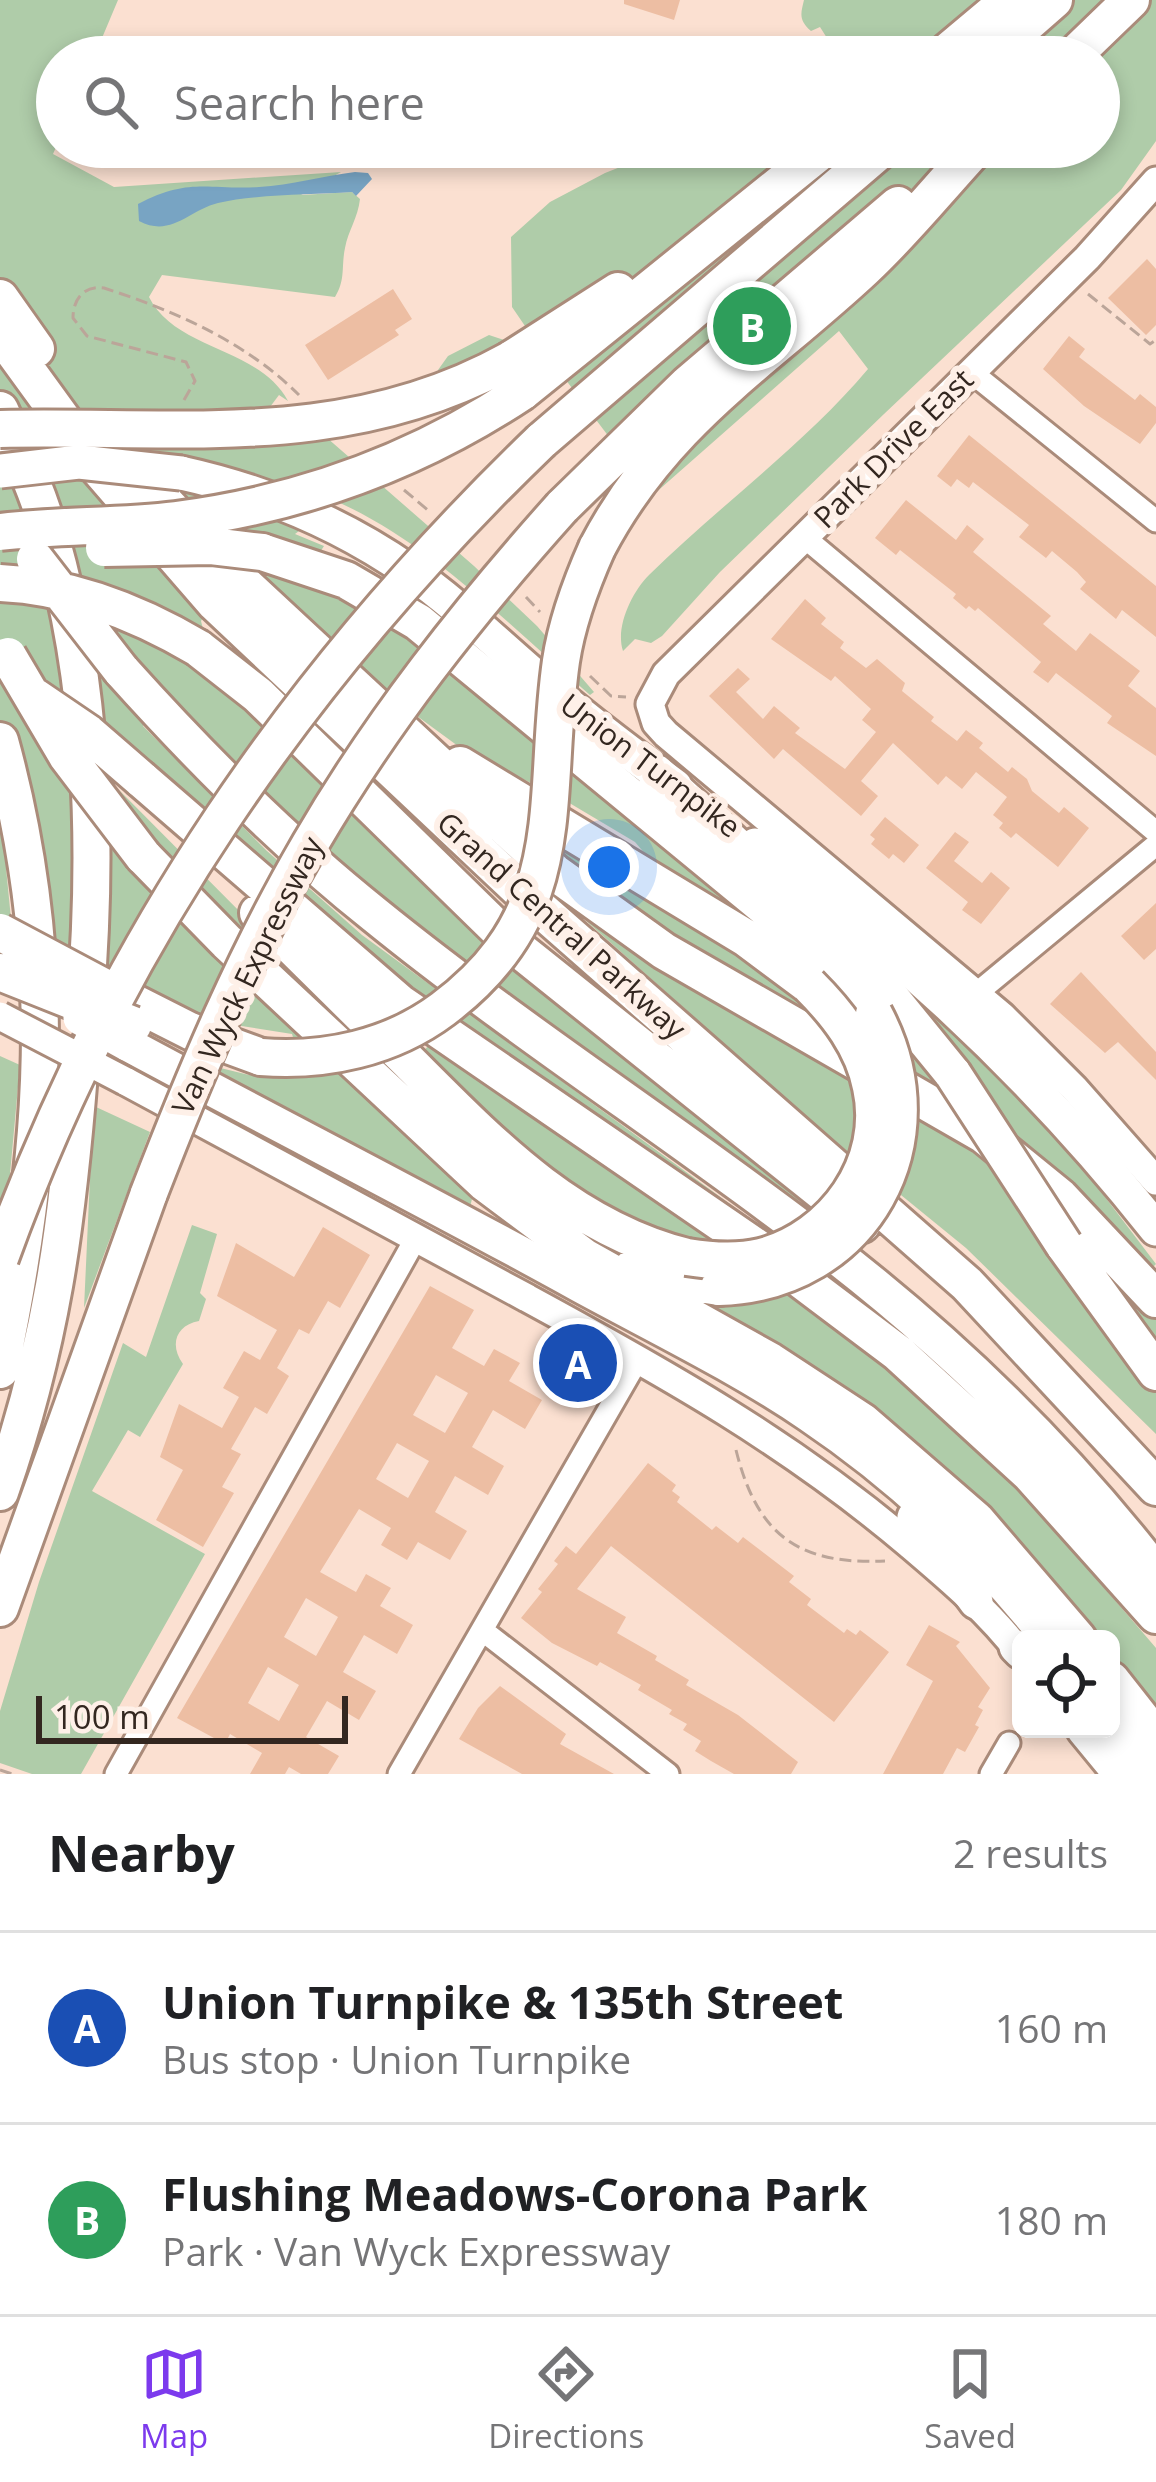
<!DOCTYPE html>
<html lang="en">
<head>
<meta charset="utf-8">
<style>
  :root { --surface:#fff; --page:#f2f2f2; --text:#202124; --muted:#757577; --line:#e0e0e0; --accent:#7c3aed }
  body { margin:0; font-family:"Open Sans",sans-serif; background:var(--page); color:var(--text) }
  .controls { position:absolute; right:36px; bottom:36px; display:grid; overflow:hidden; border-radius:18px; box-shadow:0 6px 18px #0003 }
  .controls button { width:108px; height:108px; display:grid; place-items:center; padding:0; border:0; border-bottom:3px solid var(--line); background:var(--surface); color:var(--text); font:60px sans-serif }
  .scale { position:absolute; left:36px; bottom:30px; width:312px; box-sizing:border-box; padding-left:12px; border:6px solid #332720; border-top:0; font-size:33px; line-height:42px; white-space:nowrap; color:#332720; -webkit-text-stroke:9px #fef0e8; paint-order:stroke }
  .you { position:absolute; left:609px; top:867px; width:42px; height:42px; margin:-30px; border:9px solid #fff; border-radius:50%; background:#1a73e8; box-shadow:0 0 0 18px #1a73e833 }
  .badge { display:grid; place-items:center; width:78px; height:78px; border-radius:50%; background:var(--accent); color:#fff; font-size:39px; font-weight:700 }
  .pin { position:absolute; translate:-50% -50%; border:6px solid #fff; box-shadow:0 3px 12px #0006 }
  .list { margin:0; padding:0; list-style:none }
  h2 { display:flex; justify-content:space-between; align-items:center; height:156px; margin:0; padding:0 48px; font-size:51px }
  h2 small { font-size:39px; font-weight:400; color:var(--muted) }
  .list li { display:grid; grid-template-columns:78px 1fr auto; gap:36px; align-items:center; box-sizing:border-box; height:192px; padding:0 48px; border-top:3px solid var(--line) }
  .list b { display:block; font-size:45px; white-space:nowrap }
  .list p { margin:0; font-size:39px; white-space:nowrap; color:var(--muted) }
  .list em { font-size:39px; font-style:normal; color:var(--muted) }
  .icon { flex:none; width:66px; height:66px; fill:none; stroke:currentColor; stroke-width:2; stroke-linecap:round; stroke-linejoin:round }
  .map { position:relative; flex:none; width:1156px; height:1774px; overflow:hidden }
  .search { position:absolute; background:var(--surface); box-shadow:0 6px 18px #0003; left:36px; right:36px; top:36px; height:132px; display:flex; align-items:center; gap:30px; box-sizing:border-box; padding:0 42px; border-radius:66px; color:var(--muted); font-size:45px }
  .sheet { height:540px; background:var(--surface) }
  nav { display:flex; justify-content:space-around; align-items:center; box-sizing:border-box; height:168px; border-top:3px solid var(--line); background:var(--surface); font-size:33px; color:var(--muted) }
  nav a { display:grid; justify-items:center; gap:6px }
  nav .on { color:var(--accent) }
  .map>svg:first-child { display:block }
</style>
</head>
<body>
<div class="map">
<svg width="1156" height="1774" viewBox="0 0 1156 1774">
  <rect width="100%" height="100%" fill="#fbe0d1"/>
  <path fill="#afcca9" d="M 0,0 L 118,0 L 94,57 L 57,57 L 57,145 L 53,154 L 114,187 L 341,172 L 301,195 L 352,192 L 360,199 C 358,218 348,231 345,248 C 341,267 346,279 335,297 L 162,275 L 149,297 C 175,350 259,347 288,401 L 279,395 L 267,411 L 326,437 L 474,566 L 537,626 L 594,692 L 590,695 C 512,628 433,545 338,502 L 295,534 L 324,546 L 317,557 L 345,594 L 415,634 L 792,949 L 658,869 L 635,842 L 561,798 L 517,776 L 488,768 L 376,686 L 216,594 L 201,621 L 203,629 L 185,659 C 278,727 353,817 436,896 C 551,1005 678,1098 803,1195 L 796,1203 L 508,995 L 326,852 L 161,691 L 143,726 L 267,851 L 362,935 L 734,1207 L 728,1215 L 445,1018 L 259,862 L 132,746 L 72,847 L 71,951 L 54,946 L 45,881 L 6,868 L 12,929 L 0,921 Z
    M 804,0 L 1156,0 L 1156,141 L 1121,190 L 884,414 L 720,572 L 662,636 L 651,643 L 635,639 L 623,651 C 615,627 632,592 649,575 C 719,506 804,445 868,369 L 839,331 L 653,495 L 528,330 L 441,378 L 438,370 L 448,356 L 489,335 L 504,340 L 525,326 L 512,307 L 511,237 L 550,202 L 605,173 L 671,147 L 1099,147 L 1099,57 L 839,57 L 820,27 L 811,31 C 798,20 801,13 804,0 Z
    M 116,787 L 376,1049 L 365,1055 L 114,806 Z
    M 527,822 L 953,1049 L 931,1018 L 941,1013 L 1023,1098 L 1099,1189 L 1156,1264 L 1147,1273 L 1099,1219 L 649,928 L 523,832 Z
    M 111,837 L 288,1018 L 472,1199 L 470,1207 L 192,1061 L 249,1075 L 305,1078 L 292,1034 L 229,1024 L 170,1008 L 107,977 Z
    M 547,886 L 959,1132 L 1156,1316 L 1156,1434 L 966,1248 L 815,1125 Z
    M 429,1045 L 825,1312 L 927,1400 L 1022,1492 L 1156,1648 L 1156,1718 L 1111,1662 L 1111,1639 L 1093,1639 L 706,1306 L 726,1304 L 571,1194 L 420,1055 Z
    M 0,1056 L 20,1065 L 0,1283 Z
    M 96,1107 L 150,1132 L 84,1308 L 93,1113 Z
    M 192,1225 L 217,1234 L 200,1293 L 206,1299 L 199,1321 C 176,1325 169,1345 183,1364 L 140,1437 L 128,1430 L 92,1491 L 205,1554 L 81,1774 L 32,1774 L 0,1763 L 0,1711 L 39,1582 L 123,1343 L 146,1357 Z"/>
  <path fill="#78a4c3" d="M 355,172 L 368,173 L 372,179 L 356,196 L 352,192 C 312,195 255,194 218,203 C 189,210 171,238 139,221 L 138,204 C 189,177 208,190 259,187 C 291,185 323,176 355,172 Z"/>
  <path fill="#edbea3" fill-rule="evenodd" d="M 624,0 L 680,0 L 674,20 L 624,4 Z
    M 1147,259 L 1156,269 L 1156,325 L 1146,335 L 1108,298 Z
    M 393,289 L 412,319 L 395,330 L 399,335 L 328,380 L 305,345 Z
    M 1069,336 L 1085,349 L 1079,357 L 1135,400 L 1140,394 L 1156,407 L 1156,423 L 1140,444 L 1084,406 L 1043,369 Z
    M 969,435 L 1156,586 L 1156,637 L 1122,610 L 1116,619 L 1080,589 L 1086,582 L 1077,572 L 1052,551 L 1046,558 L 1019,537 L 1029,525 L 973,482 L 969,488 L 957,479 L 951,487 L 937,476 Z
    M 906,500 L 956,540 L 967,525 L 984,539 L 973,552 L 1051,616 L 1043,624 L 1076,651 L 1090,633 L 1140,671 L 1128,686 L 1156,708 L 1156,756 L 1107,723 L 1112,716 L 1056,673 L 1048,683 L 1033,672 L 1041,662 L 978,608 L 975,611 L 969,606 L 966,609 L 953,598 L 956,594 L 900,550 L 896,555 L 875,538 Z
    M 805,599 L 826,618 L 821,624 L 844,642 L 840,648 L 866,668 L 877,659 L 905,683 L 902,691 L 934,717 L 931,721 L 957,741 L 966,730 L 983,743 L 979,748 L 1008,772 L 1012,767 L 1027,779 L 1032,791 L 1059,813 L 1064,807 L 1089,828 L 1058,867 L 1016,833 L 1011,838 L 999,828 L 1003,823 L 993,815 L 1007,797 L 976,772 L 962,789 L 946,776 L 938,785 L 893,743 L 861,781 L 878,796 L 861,816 L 783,749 L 774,759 L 709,696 L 738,668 L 750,679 L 736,692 L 763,719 L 774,706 L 800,728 L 795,733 L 845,769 L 876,732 L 862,720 L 871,709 L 835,676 L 831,681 L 771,639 Z
    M 885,817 L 919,845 L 904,863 L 893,854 L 889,859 L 871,844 L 875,839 L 870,835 Z
    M 955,832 L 969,842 L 954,861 L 982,883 L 991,872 L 1010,888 L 981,924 L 962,910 L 968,902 L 926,868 Z
    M 1156,903 L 1156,949 L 1144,960 L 1121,936 Z
    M 1081,972 L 1156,1052 L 1156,1080 L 1118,1042 L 1105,1053 L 1050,1004 Z
    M 323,1227 L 370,1255 L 340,1308 L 328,1301 L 309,1334 L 299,1329 L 277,1368 L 289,1376 L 267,1414 L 255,1407 L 231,1449 L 241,1454 L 222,1487 L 234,1493 L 203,1547 L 156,1520 L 183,1470 L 160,1457 L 179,1404 L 222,1428 L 239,1397 L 223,1388 L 244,1351 L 260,1360 L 277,1330 L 217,1296 L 236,1243 L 294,1277 Z
    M 430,1286 L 474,1310 L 452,1348 L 484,1366 L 494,1349 L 520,1363 L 509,1381 L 542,1400 L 525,1429 L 493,1410 L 472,1447 L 504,1466 L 488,1495 L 455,1476 L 435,1512 L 467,1531 L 450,1560 L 418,1542 L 407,1560 L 381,1545 L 391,1528 L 359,1509 L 320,1572 L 356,1592 L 366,1574 L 391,1588 L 380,1606 L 413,1625 L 397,1654 L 364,1635 L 343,1672 L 376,1691 L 359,1720 L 327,1701 L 306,1737 L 339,1756 L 328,1774 L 301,1774 L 289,1767 L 285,1774 L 250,1774 L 262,1753 L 230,1734 L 225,1744 L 177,1718 ZM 436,1375 L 468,1393 L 445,1433 L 413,1415 ZM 397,1443 L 429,1461 L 408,1498 L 376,1479 ZM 306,1598 L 338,1617 L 316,1656 L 284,1637 ZM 268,1667 L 299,1685 L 279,1721 L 248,1703 Z
    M 648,1463 L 676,1485 L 672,1491 L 680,1497 L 677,1502 L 712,1530 L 716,1526 L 738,1543 L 743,1537 L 794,1576 L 789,1582 L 811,1599 L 807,1605 L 844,1633 L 847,1629 L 856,1635 L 860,1630 L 889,1652 L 834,1722 L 611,1546 L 577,1589 L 626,1617 L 617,1633 L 657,1656 L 655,1660 L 689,1680 L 686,1685 L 738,1715 L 798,1762 L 791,1774 L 734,1774 L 711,1761 L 695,1751 L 701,1741 L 683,1730 L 687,1724 L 669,1714 L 672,1710 L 638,1690 L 641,1685 L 600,1662 L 597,1666 L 552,1643 L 521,1618 L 542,1592 L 538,1589 L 558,1564 L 554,1561 L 566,1546 L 576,1554 Z
    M 929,1625 L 960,1642 L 956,1646 L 990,1688 L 978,1707 L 983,1710 L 975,1725 L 979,1727 L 965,1752 L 957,1748 L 943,1774 L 883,1774 L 933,1681 L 906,1665 Z
    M 500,1686 L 566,1734 L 560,1744 L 614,1774 L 522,1774 L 459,1739 L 478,1708 Z"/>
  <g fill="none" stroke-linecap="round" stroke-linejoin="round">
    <defs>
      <path id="street" d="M 971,372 L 1156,521
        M 804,537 L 1156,832
        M 977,993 L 1156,845
        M 482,1630 L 668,1774
        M 116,1774 L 416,1238
        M 399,1774 L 638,1359
        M 991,1774 L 1009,1743"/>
      <path id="secondary" d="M 1156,181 L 1087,258 L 666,674 L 650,704 L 656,723 L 666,734 L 1002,1016 L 1074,1088 L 1156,1181
        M 125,1081 C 259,1154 393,1226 527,1298 C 665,1373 790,1443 910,1545 C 950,1579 989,1612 1021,1654"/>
      <path id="primary" d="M 181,473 C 263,491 340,523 409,571 C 454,602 495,642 537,678 C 581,716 628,752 675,786
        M 755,845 C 906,956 1040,1082 1156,1229
        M 127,1044 C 277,1125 429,1202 579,1285 C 656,1327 737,1366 809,1415 C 901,1477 980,1552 1049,1639
        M 914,1517 L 976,1602
        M 1016,1647 L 1021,1652
        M 1111,1717 L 1156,1772"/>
      <path id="highway" d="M 941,57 L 1009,0
        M 989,57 L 1054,0
        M 1072,57 L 1131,0
        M 0,298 L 36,349
        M 0,333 L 98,468 L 215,603 L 539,908 L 967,1284 L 1156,1487
        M 510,360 L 618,291
        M 522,392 L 826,147
        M 0,410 C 19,452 39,494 51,539 C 94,689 98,852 85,1006
        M 541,441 L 884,147
        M 114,449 L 230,571 L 554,872 L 664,951 L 984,1135 L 1060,1197 L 1156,1299
        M 562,507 L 688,384 L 898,205
        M 597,548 C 664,420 762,364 864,269 C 904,232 939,188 977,147
        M 262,552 L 346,580 L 418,622 L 796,933 L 874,1014
        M 198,648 L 258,695 L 517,948 L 862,1224
        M 121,670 C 200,758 282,841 375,915 C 518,1031 674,1131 820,1243 C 946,1339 1059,1448 1156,1573
        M 0,741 C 60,960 46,1150 0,1370
        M 460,765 L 746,938 L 809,985
        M 656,773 L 856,955 L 953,1074
        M 141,779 L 400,1003 L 772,1258 L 898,1353 L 1030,1474 L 1156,1615
        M 143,856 L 227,942 L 485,1183 L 584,1257 L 770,1361 L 863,1422 L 976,1520 L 1078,1639
        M 258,913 C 309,963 359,1013 410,1063 C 492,1145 571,1228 687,1257
        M 111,991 L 190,1031 L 261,1057
        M 1064,1245 L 1156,1372
        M 633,1267 L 674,1280 L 719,1287
        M 0,1492 C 51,1346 67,1226 79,1073
        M 0,1608 L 149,1193
        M 1111,1680 L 1156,1737
        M 1085,1729 L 1122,1774"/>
    </defs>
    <use href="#street" stroke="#aa8b7a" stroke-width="27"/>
    <use href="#secondary" stroke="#aa8b7a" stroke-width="33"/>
    <use href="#primary" stroke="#aa8b7a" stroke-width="39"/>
    <use href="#highway" stroke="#aa8b7a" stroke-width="42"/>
    <path stroke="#bba599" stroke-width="3" stroke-dasharray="12 6" stroke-linecap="butt" d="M 1088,294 L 1150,344 L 1156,340
      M 184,400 L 195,381 L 186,362 L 87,336 L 73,318 C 73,299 84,285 104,288 C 175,311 246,342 299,395
      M 404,490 L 429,511
      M 526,597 L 540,612
      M 590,676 L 611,696 L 626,697
      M 736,1450 C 757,1535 798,1565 885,1561
      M 0,1770 L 12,1774"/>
    <use href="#street" stroke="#fff" stroke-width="21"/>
    <use href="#secondary" stroke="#fff" stroke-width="27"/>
    <use href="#primary" stroke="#fff" stroke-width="33"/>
    <use href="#highway" stroke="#fff" stroke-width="36"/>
    <defs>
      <path id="secondary-bridge" d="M 0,1016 L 125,1081"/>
      <path id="primary-bridge" d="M 0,471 L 79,462 L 181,473
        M 80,1018 L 127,1044"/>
      <path id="highway-bridge" d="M 0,429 C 180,425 346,451 510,360
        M 0,532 C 58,525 118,527 176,520 C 300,504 418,461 522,392
        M 104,548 L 211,546 L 262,552
        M 35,559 L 121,670
        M 0,583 C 71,586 137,612 198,648
        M 8,656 L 67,756 L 143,856
        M 35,697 L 88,733 L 141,779
        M 0,932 L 111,991
        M 0,972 L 133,1025
        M 261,1057 C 325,1062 391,1048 443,1009 C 574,911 541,800 561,661 C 567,621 581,584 597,548
        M 953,1074 L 1064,1245
        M 149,1193 C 195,1074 245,955 310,844 C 381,722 468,612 562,507
        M 687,1257 C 712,1261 736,1263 761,1257 C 834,1238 888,1163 871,1087 C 863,1046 838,1014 809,985
        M 0,1258 C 115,940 299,674 541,441
        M 719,1287 C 864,1283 942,1141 874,1014"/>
    </defs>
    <use href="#secondary-bridge" stroke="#aa8b7a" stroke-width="33" stroke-linecap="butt"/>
    <use href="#primary-bridge" stroke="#aa8b7a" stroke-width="39" stroke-linecap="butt"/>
    <use href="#highway-bridge" stroke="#aa8b7a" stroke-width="42" stroke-linecap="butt"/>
    <use href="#secondary-bridge" stroke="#fff" stroke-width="27"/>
    <use href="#primary-bridge" stroke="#fff" stroke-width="33"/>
    <use href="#highway-bridge" stroke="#fff" stroke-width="36"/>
  </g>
  <g text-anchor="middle" stroke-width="12" stroke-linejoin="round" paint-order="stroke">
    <g font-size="30" fill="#332720" stroke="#fef0e8">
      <text transform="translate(894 449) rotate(-45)" y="10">Park Drive East</text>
      <text transform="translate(650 766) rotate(37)" y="10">Union Turnpike</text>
      <text transform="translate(561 926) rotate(42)" y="10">Grand Central Parkway</text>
      <text transform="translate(248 976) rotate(-64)" y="10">Van Wyck Expressway</text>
    </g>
  </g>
</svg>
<div class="controls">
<button><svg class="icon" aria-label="locate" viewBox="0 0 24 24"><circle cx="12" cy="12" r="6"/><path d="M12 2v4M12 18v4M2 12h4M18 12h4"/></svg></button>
</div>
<div class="scale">100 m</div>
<div class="you"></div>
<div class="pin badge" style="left:578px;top:1363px;background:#1a4fb4">A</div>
<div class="pin badge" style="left:752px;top:326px;background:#2e9e5b">B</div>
<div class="search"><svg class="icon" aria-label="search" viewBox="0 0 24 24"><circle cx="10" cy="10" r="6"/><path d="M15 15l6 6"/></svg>Search here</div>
</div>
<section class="sheet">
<h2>Nearby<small>2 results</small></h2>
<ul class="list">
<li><span class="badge" style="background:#1a4fb4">A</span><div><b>Union Turnpike &amp; 135th Street</b><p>Bus stop · Union Turnpike</p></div><em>160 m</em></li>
<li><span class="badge" style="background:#2e9e5b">B</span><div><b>Flushing Meadows-Corona Park</b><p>Park · Van Wyck Expressway</p></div><em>180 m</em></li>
</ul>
</section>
<nav>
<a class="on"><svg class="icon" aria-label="map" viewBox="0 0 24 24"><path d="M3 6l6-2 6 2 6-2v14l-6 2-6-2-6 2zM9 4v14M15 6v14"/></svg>Map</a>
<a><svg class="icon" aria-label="directions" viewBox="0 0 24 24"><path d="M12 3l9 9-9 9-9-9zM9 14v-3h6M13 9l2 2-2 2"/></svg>Directions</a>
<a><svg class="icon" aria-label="saved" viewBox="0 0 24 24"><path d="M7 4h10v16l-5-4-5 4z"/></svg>Saved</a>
</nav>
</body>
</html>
